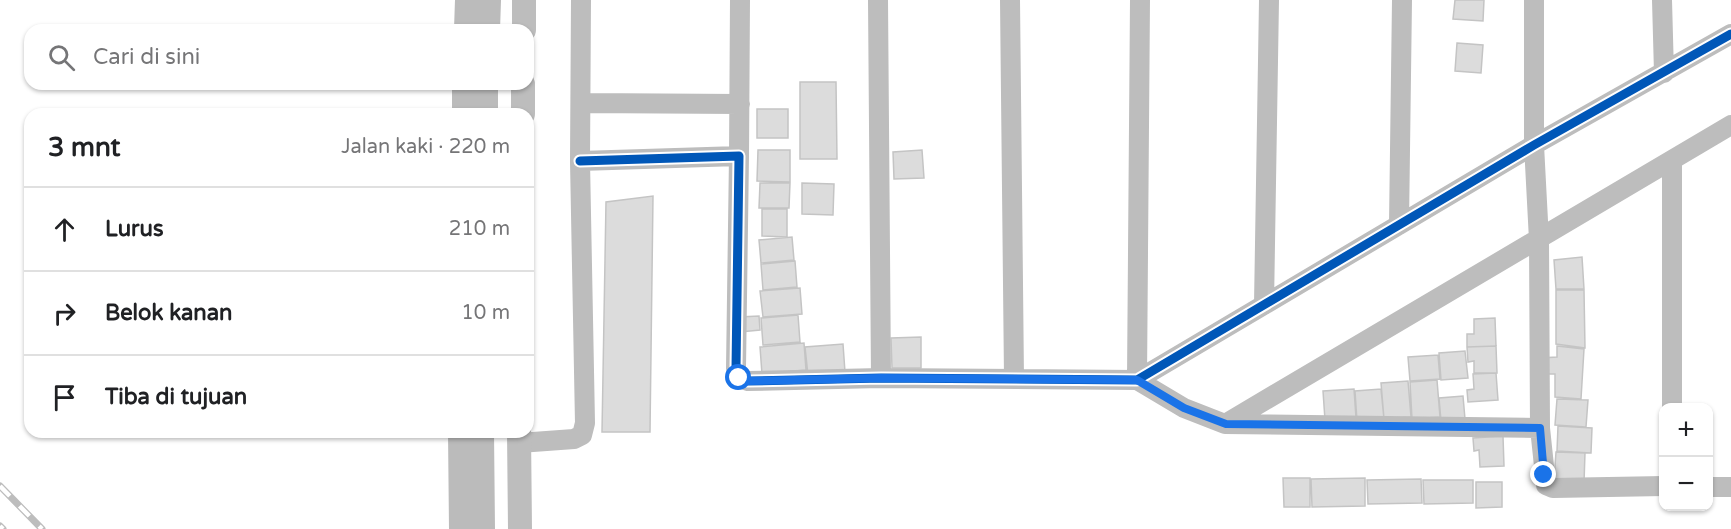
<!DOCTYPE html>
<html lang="id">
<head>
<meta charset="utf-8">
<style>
  :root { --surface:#fff; --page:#f6f6f6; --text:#202124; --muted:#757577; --line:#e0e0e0 }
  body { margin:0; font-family:"Varela Round",sans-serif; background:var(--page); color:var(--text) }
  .controls { position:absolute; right:18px; bottom:18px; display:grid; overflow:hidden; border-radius:12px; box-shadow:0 2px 4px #0004 }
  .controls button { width:54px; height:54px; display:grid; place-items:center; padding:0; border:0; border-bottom:2px solid var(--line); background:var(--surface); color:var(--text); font:30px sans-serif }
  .stop { position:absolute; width:18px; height:18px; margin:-14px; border:4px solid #1a73e8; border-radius:50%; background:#fff }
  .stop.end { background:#1a73e8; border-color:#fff; box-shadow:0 2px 6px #0008 }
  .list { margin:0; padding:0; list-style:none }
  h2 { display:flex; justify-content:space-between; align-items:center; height:78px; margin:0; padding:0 24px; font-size:26px }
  h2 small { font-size:20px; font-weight:400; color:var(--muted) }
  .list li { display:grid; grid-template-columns:39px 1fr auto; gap:18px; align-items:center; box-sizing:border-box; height:84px; padding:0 24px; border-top:2px solid var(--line) }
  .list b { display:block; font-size:22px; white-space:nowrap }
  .list em { font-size:20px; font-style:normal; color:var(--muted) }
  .icon { flex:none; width:33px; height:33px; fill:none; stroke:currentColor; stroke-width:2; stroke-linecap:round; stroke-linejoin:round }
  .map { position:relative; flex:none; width:1731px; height:529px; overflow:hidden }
  .search { position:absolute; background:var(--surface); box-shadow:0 2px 4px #0004; left:24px; top:24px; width:510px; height:66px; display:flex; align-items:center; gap:15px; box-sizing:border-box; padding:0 21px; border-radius:18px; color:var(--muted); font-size:22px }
  .panel { position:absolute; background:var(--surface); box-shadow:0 2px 4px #0004; left:24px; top:108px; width:510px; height:330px; border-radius:18px }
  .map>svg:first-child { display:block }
</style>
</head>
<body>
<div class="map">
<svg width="1731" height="529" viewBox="0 0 1731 529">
  <rect width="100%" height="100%" fill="#fff"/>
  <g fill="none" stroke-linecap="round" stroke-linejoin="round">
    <path stroke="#bbb" stroke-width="46" d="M 477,30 L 478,0
      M 475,114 L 475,84
      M 471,432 L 472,529"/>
  </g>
  <path fill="#dcdcdc" stroke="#c4c4c4" stroke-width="1.5" d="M 1455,0 L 1484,0 L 1483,21 L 1453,19 Z
    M 1457,43 L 1483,45 L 1481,73 L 1455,71 Z
    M 800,82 L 836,82 L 837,159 L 800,159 Z
    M 757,109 L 788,109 L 788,138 L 757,138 Z
    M 758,150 L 790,150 L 790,182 L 757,181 Z
    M 922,150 L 924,178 L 894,179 L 893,152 Z
    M 760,183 L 790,183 L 789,208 L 759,208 Z
    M 802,183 L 834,184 L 833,215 L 802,214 Z
    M 653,196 L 650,432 L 602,432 L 606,202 Z
    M 762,209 L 787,209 L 787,237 L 762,236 Z
    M 792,237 L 794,260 L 761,263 L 759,240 Z
    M 1582,257 L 1584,289 L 1556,289 L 1554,260 Z
    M 795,261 L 797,287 L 763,290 L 761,264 Z
    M 800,288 L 802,314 L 763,317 L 760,291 Z
    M 1556,290 L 1584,290 L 1585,348 L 1556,344 Z
    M 798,315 L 800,342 L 763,345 L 761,318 Z
    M 759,316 L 760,330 L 740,332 L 739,317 Z
    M 1495,318 L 1496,346 L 1467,347 L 1467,334 L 1474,334 L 1474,319 Z
    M 921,337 L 921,368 L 892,368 L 891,338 Z
    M 804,343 L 806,370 L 762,374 L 760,347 Z
    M 843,344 L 845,372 L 808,375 L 805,347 Z
    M 1496,346 L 1497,373 L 1474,373 L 1474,361 L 1468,362 L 1467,347 Z
    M 1557,346 L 1584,349 L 1581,399 L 1555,397 L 1555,374 L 1540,374 L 1540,358 L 1557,357 Z
    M 1465,351 L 1468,378 L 1441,380 L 1439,353 Z
    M 1438,355 L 1440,379 L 1410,381 L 1408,357 Z
    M 1496,373 L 1498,400 L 1468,402 L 1467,390 L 1474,389 L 1473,374 Z
    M 1437,380 L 1440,417 L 1412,419 L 1410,382 Z
    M 1408,381 L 1411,417 L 1384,419 L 1381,383 Z
    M 1354,389 L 1356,418 L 1325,420 L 1323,391 Z
    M 1381,389 L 1384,419 L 1357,421 L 1355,391 Z
    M 1463,396 L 1465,419 L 1441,421 L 1439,398 Z
    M 1557,399 L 1588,400 L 1586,427 L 1555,425 Z
    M 1558,426 L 1592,428 L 1591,453 L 1557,451 Z
    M 1503,436 L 1504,466 L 1480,467 L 1479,450 L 1474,451 L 1473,438 Z
    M 1556,452 L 1585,453 L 1584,483 L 1554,481 Z
    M 1283,478 L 1310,478 L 1310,507 L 1284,507 Z
    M 1365,478 L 1365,506 L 1312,507 L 1311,479 Z
    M 1421,479 L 1422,503 L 1368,504 L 1367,480 Z
    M 1423,480 L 1473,480 L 1473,503 L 1424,504 Z
    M 1476,482 L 1502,482 L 1502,507 L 1476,508 Z"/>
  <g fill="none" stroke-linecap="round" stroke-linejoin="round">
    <path stroke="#bdbdbd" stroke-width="20" d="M 878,0 L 881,378
      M 1010,0 L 1014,378
      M 1140,0 L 1137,380 L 1184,408 L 1225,424 L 1731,125
      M 1534,0 L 1534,145 L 1539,240 L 1540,428
      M 1662,0 L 1664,73
      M 582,103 L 740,104
      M 739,156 L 740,0
      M 1672,160 L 1672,408
      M 580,161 L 739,156 L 736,368 L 739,378 L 748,381 L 881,378 L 1137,380 L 1534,145 L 1731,34
      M 1399,225 L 1402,0
      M 1264,305 L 1269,0
      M 1225,424 L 1540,428 L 1546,485 L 1553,488 L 1664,486
      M 519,443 L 574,439 L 582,435 L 585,423 L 580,161 L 581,0
      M 1708,487 L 1731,487"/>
    <path stroke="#bdbdbd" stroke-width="24" d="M 524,30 L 524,0
      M 523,114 L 523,84
      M 519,432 L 520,529"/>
    <defs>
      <path id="rail" d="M 0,486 L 42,529
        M 0,526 L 3,529"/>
    </defs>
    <use href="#rail" stroke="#bdbdbd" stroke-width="7"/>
    <use href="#rail" stroke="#fff" stroke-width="4.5" stroke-dasharray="14" stroke-linecap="butt"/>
    <defs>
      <path id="cycleway" d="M 580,161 L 739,156 L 736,368 L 739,378 L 748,381 L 881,378 L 1137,380 L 1534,145 L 1731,34"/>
    </defs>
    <use href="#cycleway" stroke="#fff" stroke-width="13"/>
    <use href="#cycleway" stroke="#0057b8" stroke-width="9"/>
  </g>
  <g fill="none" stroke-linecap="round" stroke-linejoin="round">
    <path stroke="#1a73e8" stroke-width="8" d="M 739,378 L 748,381 L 881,378 L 1137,380 L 1184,408 L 1226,424 L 1540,428 L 1544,475"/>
  </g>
</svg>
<div class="controls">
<button>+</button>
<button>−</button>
</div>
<div class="stop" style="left:739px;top:378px"></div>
<div class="stop end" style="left:1544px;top:475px"></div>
<div class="search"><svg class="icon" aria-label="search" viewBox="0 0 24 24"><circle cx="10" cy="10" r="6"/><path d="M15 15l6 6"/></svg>Cari di sini</div>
<section class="panel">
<h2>3 mnt<small>Jalan kaki · 220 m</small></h2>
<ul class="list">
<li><svg class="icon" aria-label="ahead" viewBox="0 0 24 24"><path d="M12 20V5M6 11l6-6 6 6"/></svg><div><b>Lurus</b></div><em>210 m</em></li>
<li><svg class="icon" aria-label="right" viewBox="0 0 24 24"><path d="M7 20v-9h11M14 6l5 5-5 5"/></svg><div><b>Belok kanan</b></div><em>10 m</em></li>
<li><svg class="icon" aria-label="arrive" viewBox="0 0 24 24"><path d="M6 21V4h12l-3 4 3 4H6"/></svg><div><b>Tiba di tujuan</b></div></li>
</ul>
</section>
</div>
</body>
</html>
